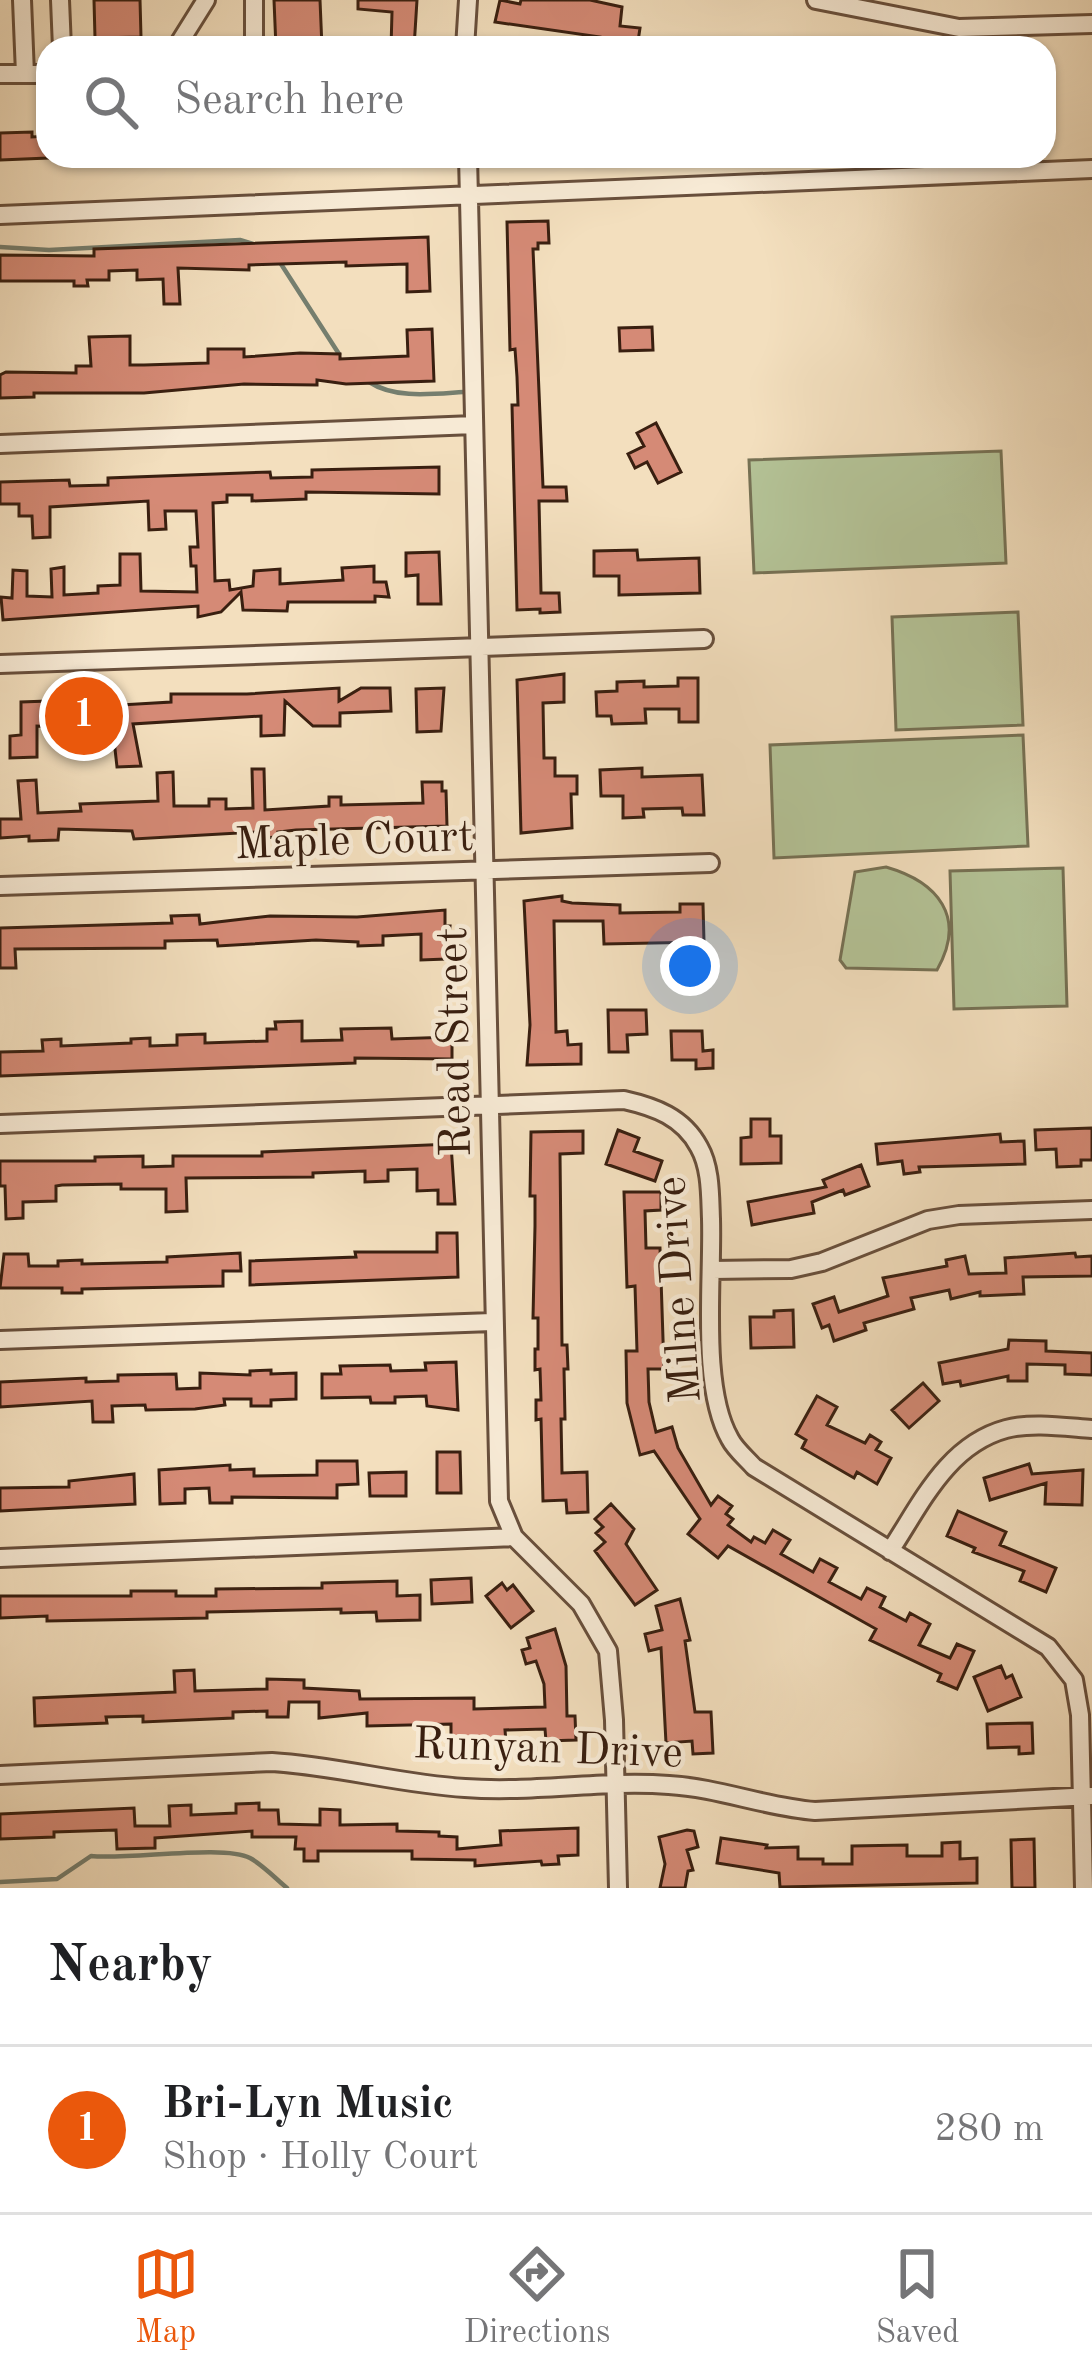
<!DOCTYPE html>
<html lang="en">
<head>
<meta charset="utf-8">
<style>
  :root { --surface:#fff; --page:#f6f6f6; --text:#202124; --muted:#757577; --line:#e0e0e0; --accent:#ea580c }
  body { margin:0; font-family:"Old Standard TT",serif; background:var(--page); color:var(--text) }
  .you { position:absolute; left:690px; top:966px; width:42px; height:42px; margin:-30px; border:9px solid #fff; border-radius:50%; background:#1a73e8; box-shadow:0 0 0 18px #1a73e833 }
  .badge { display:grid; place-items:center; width:78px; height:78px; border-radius:50%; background:var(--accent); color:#fff; font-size:39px; font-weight:700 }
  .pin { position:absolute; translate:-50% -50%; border:6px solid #fff; box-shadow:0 3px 12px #0006 }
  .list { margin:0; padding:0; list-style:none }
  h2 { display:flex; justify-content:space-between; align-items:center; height:156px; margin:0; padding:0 48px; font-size:51px }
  h2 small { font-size:39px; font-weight:400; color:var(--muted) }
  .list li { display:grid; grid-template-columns:78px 1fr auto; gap:36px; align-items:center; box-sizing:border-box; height:168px; padding:0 48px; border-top:3px solid var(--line) }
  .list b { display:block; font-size:45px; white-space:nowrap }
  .list p { margin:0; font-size:39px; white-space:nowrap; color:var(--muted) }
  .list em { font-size:39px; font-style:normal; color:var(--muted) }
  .icon { flex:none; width:66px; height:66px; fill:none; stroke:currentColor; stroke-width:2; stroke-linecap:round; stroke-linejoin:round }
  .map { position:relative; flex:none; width:1092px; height:1888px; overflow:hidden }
  .search { position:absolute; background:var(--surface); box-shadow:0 3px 9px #0004; left:36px; right:36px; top:36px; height:132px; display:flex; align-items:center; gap:30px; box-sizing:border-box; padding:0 42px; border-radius:36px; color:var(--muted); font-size:45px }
  .sheet { height:324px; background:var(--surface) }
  nav { display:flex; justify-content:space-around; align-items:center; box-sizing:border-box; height:168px; border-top:3px solid var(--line); background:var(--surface); font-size:33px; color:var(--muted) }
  nav a { display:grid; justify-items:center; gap:6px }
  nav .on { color:var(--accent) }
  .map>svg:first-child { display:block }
</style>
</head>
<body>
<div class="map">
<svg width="1092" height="1888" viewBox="0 0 1092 1888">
  <rect width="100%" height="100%" fill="#f3dfbe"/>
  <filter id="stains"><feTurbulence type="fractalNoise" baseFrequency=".00167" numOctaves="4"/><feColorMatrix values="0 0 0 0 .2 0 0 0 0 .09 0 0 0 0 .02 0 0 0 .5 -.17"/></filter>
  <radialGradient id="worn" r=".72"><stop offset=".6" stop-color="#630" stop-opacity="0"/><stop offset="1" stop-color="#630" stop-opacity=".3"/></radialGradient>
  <path fill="#b4c397" stroke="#767154" stroke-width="3" d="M 1001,451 L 1006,563 L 754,573 L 749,460 Z
    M 1018,612 L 1023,725 L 896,730 L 892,617 Z
    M 1023,735 L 1028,846 L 774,858 L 770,745 Z
    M 886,867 C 938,882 967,917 937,970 L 846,968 L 840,960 L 855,872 Z
    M 1063,868 L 1067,1006 L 954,1009 L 950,871 Z"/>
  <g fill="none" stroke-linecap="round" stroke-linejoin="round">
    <path stroke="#757e6e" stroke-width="4.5" d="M 0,247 L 49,250 L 240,240 L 253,244
      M 281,264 L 339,354
      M 369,382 C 395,399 432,394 463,392
      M 0,1882 L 57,1879 L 91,1856 C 130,1860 224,1844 250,1858 C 263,1865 276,1879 287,1888"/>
  </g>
  <path fill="#d58a76" stroke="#391f10" stroke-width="3" d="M 94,0 L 140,0 L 141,37 L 95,38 Z
    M 274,0 L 320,0 L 322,48 L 276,48 Z
    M 358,0 L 417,0 L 414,48 L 391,48 L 392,12 L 358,9 Z
    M 500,0 L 520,4 L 521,0 L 590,0 L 622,7 L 620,26 L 640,28 L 637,48 L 599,46 L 600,37 L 495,22 Z
    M 32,132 L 32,137 L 48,136 L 48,158 L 0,160 L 0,133 Z
    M 548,221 L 549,243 L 538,243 L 538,249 L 533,249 L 543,487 L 566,487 L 567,501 L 539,501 L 541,593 L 559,593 L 560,612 L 540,613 L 540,609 L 517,610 L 512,405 L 518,405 L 517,377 L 515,349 L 510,350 L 507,222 Z
    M 428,237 L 430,291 L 407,292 L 407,264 L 346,266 L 346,262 L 249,265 L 249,270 L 178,268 L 180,304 L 164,304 L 163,279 L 137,280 L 137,270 L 109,271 L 109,280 L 87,280 L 88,286 L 74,286 L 74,281 L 0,281 L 0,255 L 94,256 L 94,249 Z
    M 652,327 L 653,350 L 620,351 L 619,328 Z
    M 432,329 L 434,381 L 346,384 L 317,380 L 317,385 L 244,384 L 144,393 L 34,393 L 34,397 L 0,398 L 0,375 L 6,372 L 76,373 L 76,366 L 91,366 L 89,337 L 130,336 L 130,365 L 144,365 L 208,363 L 208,349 L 244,349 L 244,357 L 300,353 L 340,354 L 340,359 L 408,356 L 407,330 Z
    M 656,423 L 681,472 L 658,483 L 647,462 L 635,468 L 628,454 L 644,446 L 637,433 Z
    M 439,467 L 439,494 L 306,492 L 306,499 L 252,501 L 252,495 L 227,495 L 227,502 L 213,503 L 215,581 L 229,580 L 230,590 L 253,586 L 254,571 L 280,569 L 280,584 L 343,580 L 342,568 L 374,566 L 374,582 L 386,582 L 389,597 L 375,596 L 375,602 L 288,602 L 287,611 L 243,610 L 241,592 L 221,612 L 198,617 L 198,606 L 3,620 L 1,597 L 12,598 L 13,570 L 27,571 L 27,596 L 52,597 L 51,569 L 64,567 L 64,595 L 98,593 L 98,586 L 120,585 L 120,554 L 140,554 L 141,591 L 197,592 L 196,566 L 191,566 L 190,547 L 198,547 L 196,511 L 165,511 L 166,529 L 149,530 L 148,501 L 50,507 L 50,537 L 33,538 L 32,516 L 19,516 L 19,504 L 0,504 L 0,482 L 69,480 L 70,486 L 108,485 L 108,478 L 270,472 L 271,478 L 312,477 L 312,470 Z
    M 637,550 L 638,560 L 699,558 L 700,593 L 619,595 L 619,576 L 594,576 L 594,551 Z
    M 439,552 L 441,604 L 418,604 L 418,575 L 406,576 L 406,553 Z
    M 564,674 L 564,702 L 543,703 L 544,758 L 555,758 L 555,776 L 577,776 L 577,794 L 571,794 L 572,828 L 521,833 L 517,680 Z
    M 678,678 L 698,678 L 698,722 L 679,722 L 679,709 L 645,709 L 646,723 L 612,724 L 611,716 L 597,716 L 596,692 L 617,691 L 617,682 L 644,681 L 644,687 L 678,686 Z
    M 339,688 L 339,701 L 361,688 L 390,688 L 391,711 L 340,713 L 340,726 L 313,726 L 285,701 L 284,735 L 261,736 L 261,716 L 133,724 L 141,766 L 117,767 L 113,731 L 63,733 L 63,727 L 37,726 L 37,757 L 10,758 L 10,736 L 21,735 L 21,702 L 104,699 L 104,706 L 171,702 L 171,694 L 247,694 Z
    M 444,688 L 441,731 L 417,732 L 416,689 Z
    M 642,768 L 642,777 L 702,775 L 704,815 L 683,815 L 682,808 L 643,809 L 644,817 L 623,818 L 623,796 L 601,796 L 600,770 Z
    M 252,769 L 264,769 L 265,810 L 329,806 L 329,797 L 341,797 L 341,805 L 423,803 L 422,782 L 442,782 L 442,791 L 446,791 L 447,826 L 296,830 L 278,832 L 279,837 L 258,838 L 258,832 L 134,839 L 132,831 L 59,829 L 58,840 L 29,841 L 29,836 L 0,838 L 0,819 L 21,819 L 18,781 L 36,780 L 38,813 L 81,811 L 80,804 L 158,801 L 157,773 L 173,772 L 174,806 L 209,806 L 209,799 L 226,799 L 226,809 L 253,808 Z
    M 562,896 L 562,901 L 572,903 L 620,905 L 620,913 L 680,912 L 680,904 L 703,904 L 704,942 L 604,944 L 603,921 L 554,921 L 556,1032 L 567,1031 L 568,1045 L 581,1044 L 581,1064 L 527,1065 L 530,1025 L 524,901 Z
    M 445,910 L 445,926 L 450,926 L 446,959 L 421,960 L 421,934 L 383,936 L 383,945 L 358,946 L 358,942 L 316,940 L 218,946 L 217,940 L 165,941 L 165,948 L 15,949 L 16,968 L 0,968 L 0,928 L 172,923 L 171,916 L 199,915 L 200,924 L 270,916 L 357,917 Z
    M 608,1010 L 646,1010 L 647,1034 L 627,1035 L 628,1052 L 609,1052 Z
    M 302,1021 L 302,1041 L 342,1040 L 341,1029 L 391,1028 L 392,1039 L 452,1037 L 452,1059 L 355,1058 L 355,1063 L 0,1076 L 0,1052 L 43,1051 L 42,1040 L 61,1039 L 61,1046 L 131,1043 L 131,1039 L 150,1038 L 150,1046 L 177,1045 L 177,1035 L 205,1034 L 205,1043 L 267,1041 L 267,1029 L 276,1029 L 275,1022 Z
    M 671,1031 L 702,1031 L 703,1051 L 713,1050 L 713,1068 L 696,1069 L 696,1060 L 672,1060 Z
    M 751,1119 L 770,1119 L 770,1136 L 781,1136 L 781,1163 L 741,1164 L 741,1138 L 751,1137 Z
    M 1092,1128 L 1092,1160 L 1081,1160 L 1081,1166 L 1057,1167 L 1056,1149 L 1036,1150 L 1035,1130 Z
    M 618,1130 L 639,1138 L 634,1151 L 662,1161 L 655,1181 L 606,1164 Z
    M 583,1131 L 583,1153 L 560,1154 L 562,1345 L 567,1345 L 568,1369 L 564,1369 L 565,1419 L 561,1419 L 562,1473 L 587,1472 L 588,1512 L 567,1513 L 566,1500 L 543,1501 L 541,1419 L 536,1420 L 536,1400 L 541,1400 L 540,1369 L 535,1370 L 535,1349 L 538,1349 L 538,1318 L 533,1318 L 535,1226 L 535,1196 L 530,1196 L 531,1132 Z
    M 1000,1134 L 1001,1142 L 1024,1141 L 1025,1164 L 919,1167 L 920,1172 L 904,1174 L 902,1161 L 878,1164 L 876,1144 Z
    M 451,1144 L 455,1204 L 438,1204 L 438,1190 L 417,1191 L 417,1169 L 388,1170 L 388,1181 L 365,1182 L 365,1171 L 313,1173 L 313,1177 L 186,1178 L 187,1211 L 166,1212 L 166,1189 L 121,1189 L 121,1184 L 62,1185 L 56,1186 L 56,1201 L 23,1202 L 23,1218 L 6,1219 L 5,1186 L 0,1186 L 0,1161 L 95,1161 L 95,1157 L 143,1156 L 143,1167 L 173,1166 L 173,1156 L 262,1156 L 262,1152 Z
    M 861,1165 L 869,1186 L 845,1195 L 843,1190 L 812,1202 L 814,1213 L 752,1225 L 748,1202 L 826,1187 L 823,1180 Z
    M 624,1192 L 661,1192 L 661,1210 L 645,1211 L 646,1248 L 660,1248 L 664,1369 L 648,1369 L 649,1402 L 656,1432 L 672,1427 L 678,1448 L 711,1505 L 718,1496 L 732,1506 L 726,1514 L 733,1519 L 728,1525 L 751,1542 L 754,1537 L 765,1543 L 773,1530 L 790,1540 L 781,1554 L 813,1572 L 820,1559 L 837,1568 L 829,1582 L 861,1599 L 867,1588 L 885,1597 L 880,1607 L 906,1621 L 910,1613 L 930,1624 L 919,1645 L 950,1658 L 957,1644 L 974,1651 L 957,1689 L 938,1681 L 941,1674 L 870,1640 L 876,1629 L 728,1546 L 718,1558 L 688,1534 L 700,1519 L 654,1451 L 640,1455 L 627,1403 L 626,1351 L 637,1351 L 635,1286 L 627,1287 Z
    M 437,1233 L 457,1233 L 458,1277 L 250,1285 L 250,1261 L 356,1257 L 355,1252 L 437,1252 Z
    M 240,1253 L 241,1271 L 223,1271 L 223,1286 L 82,1289 L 82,1293 L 62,1293 L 62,1288 L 0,1288 L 4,1254 L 28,1254 L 29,1266 L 58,1266 L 58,1261 L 82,1260 L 82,1264 L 167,1262 L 167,1257 Z
    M 1075,1253 L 1076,1257 L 1092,1256 L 1092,1276 L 1023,1277 L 1024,1294 L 980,1296 L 980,1292 L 951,1299 L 949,1290 L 911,1298 L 914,1309 L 864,1323 L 866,1330 L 834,1341 L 829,1325 L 822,1328 L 813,1304 L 834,1297 L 839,1312 L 888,1296 L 883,1278 L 947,1266 L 946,1260 L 965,1256 L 969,1274 L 1006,1273 L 1005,1258 Z
    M 793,1310 L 794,1347 L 751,1348 L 750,1317 L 774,1317 L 774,1311 Z
    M 1009,1340 L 1046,1341 L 1046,1351 L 1092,1353 L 1092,1375 L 1065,1374 L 1065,1365 L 1027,1364 L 1027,1381 L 1008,1381 L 1008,1376 L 961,1386 L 960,1381 L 943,1384 L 939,1363 L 1008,1349 Z
    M 456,1362 L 458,1410 L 427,1406 L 426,1396 L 395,1397 L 395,1403 L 371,1403 L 370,1397 L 322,1398 L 322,1374 L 341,1374 L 340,1366 L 390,1365 L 391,1371 L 426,1370 L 425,1363 Z
    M 271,1370 L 271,1374 L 296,1373 L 296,1399 L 271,1400 L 271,1406 L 251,1406 L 251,1399 L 224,1399 L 225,1405 L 195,1409 L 146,1410 L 145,1405 L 112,1406 L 113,1422 L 93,1422 L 92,1401 L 0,1407 L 0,1382 L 86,1378 L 86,1382 L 118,1381 L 118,1375 L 176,1374 L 177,1389 L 200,1388 L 200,1373 L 250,1375 L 250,1371 Z
    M 923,1383 L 939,1401 L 909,1428 L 892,1410 Z
    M 817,1396 L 837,1407 L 827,1425 L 865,1443 L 870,1435 L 881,1442 L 876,1450 L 891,1458 L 877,1484 L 857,1472 L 854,1478 L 802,1448 L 806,1440 L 796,1434 Z
    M 437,1452 L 460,1452 L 461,1493 L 437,1493 Z
    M 317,1461 L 357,1461 L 358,1484 L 337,1485 L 337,1498 L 232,1497 L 232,1503 L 210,1503 L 209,1488 L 185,1489 L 185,1503 L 160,1504 L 159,1470 L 230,1465 L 230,1470 L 254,1469 L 254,1476 L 317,1475 Z
    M 1029,1464 L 1032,1474 L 1083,1470 L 1082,1505 L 1045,1504 L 1046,1483 L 990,1500 L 984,1478 Z
    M 406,1472 L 406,1496 L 370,1496 L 369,1473 Z
    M 134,1474 L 135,1504 L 0,1511 L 0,1488 L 69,1487 L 69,1481 Z
    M 611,1504 L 634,1529 L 626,1544 L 657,1590 L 635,1605 L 595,1551 L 605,1542 L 596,1533 L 603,1527 L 595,1519 Z
    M 958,1511 L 1006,1532 L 1000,1545 L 1056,1568 L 1046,1592 L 1020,1581 L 1024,1571 L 973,1552 L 975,1548 L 947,1536 Z
    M 471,1578 L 472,1602 L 432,1604 L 431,1580 Z
    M 397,1581 L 397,1596 L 420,1595 L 420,1620 L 377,1621 L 376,1612 L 341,1613 L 341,1609 L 207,1612 L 207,1618 L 47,1621 L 47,1616 L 0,1618 L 0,1596 L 131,1596 L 131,1591 L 176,1591 L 176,1596 L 216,1596 L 216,1589 L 322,1588 L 322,1583 Z
    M 502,1583 L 507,1590 L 513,1585 L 533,1611 L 511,1628 L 486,1596 Z
    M 680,1599 L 690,1640 L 685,1641 L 695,1712 L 711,1712 L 713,1753 L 693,1754 L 692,1741 L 666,1743 L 661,1648 L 649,1651 L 645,1634 L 662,1630 L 656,1606 Z
    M 555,1629 L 566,1666 L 567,1716 L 575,1716 L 576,1740 L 546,1741 L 545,1729 L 505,1730 L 506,1742 L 451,1741 L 451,1724 L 367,1726 L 367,1713 L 319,1718 L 319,1702 L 289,1702 L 288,1717 L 267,1717 L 267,1711 L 233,1712 L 233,1718 L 143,1722 L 143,1716 L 106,1717 L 107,1723 L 35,1726 L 34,1698 L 175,1692 L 174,1671 L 194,1670 L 195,1691 L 267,1689 L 267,1679 L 304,1680 L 304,1688 L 359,1691 L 360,1699 L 474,1698 L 474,1709 L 545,1707 L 544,1684 L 536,1661 L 526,1664 L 522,1650 L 530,1648 L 527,1638 Z
    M 1001,1666 L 1006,1678 L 1012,1675 L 1021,1697 L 988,1711 L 974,1677 Z
    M 1032,1723 L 1033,1753 L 1019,1754 L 1019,1747 L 988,1748 L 987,1724 Z
    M 259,1803 L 259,1810 L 278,1810 L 279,1824 L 320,1825 L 320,1809 L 340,1810 L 340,1825 L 397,1824 L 397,1831 L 439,1832 L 439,1836 L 457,1837 L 457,1849 L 501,1845 L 500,1831 L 578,1828 L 578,1855 L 558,1856 L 559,1864 L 542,1865 L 541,1861 L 475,1866 L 475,1860 L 412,1859 L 412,1851 L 318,1851 L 318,1861 L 304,1861 L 304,1849 L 295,1849 L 296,1837 L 252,1837 L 252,1831 L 155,1838 L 155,1848 L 117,1849 L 116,1830 L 54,1832 L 54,1837 L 0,1839 L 0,1814 L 134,1808 L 135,1826 L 170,1826 L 169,1806 L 191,1805 L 191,1815 L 236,1813 L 236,1804 Z
    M 687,1830 L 694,1831 L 698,1847 L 687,1850 L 693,1870 L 688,1871 L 685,1888 L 660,1888 L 665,1864 L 659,1837 Z
    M 721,1838 L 767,1845 L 766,1848 L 798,1847 L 798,1859 L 823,1859 L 823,1864 L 852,1864 L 852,1846 L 907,1845 L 907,1856 L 942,1856 L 942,1843 L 960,1842 L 960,1859 L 977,1858 L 977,1883 L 780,1887 L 779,1873 L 717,1863 Z
    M 1034,1839 L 1035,1888 L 1012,1888 L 1011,1840 Z"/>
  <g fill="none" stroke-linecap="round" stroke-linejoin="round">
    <defs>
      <path id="minor" d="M 22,0 L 25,74
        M 60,0 L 62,48
        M 254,0 L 254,48
        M 816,0 L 959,28 L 1092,24
        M 176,48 L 206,0
        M 465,48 L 468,0
        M 0,74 L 48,74
        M 468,156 L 499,1501 L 514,1537 L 581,1604 L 608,1651 L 614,1720 L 618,1888
        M 0,215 L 1092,169
        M 0,444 L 474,425
        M 0,664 L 704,639
        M 0,886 L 710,863
        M 0,1124 L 624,1100 C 655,1107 683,1117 699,1147 C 711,1168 710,1196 711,1219 C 713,1281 700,1387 730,1439 C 735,1449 746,1458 754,1467 L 1048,1647 L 1074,1680 L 1080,1715 L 1084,1888
        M 712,1270 L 791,1269 L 822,1262 L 928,1220 L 959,1215 L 1092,1210
        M 0,1340 L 492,1322
        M 890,1551 C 921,1504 947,1445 1006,1429 C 1032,1422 1065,1427 1092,1429
        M 0,1558 L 514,1537
        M 0,1775 L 272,1762 C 337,1766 400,1784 465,1788 C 533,1793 601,1780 669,1785 C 719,1788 765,1807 815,1811 L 1091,1796"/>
    </defs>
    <use href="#minor" stroke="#684f3c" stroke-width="22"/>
    <use href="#minor" stroke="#f7ead5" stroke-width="16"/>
  </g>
  <g text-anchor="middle" stroke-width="9" stroke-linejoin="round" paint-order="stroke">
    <g font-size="45" fill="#391f10" stroke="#f7ead5">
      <text transform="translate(354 838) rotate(-2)" y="16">Maple Court</text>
      <text transform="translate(452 1042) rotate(-91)" y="16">Read Street</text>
      <text transform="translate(676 1290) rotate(-94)" y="16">Milne Drive</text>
      <text transform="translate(548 1746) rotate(2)" y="16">Runyan Drive</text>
    </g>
  </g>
  <rect width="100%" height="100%" filter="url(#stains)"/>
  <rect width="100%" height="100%" fill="url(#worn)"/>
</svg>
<div class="you"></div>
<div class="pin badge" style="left:84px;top:716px">1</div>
<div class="search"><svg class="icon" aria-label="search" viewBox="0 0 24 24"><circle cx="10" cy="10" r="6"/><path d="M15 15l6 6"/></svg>Search here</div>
</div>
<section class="sheet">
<h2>Nearby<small></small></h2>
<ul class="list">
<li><span class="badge">1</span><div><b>Bri-Lyn Music</b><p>Shop · Holly Court</p></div><em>280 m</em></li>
</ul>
</section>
<nav>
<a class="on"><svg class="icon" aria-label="map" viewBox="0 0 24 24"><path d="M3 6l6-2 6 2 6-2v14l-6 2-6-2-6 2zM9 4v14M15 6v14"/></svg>Map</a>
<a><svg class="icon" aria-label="directions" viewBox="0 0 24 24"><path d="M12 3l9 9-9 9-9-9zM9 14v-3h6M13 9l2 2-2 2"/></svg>Directions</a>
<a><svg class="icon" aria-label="saved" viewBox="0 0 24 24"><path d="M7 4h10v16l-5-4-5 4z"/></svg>Saved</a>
</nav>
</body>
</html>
